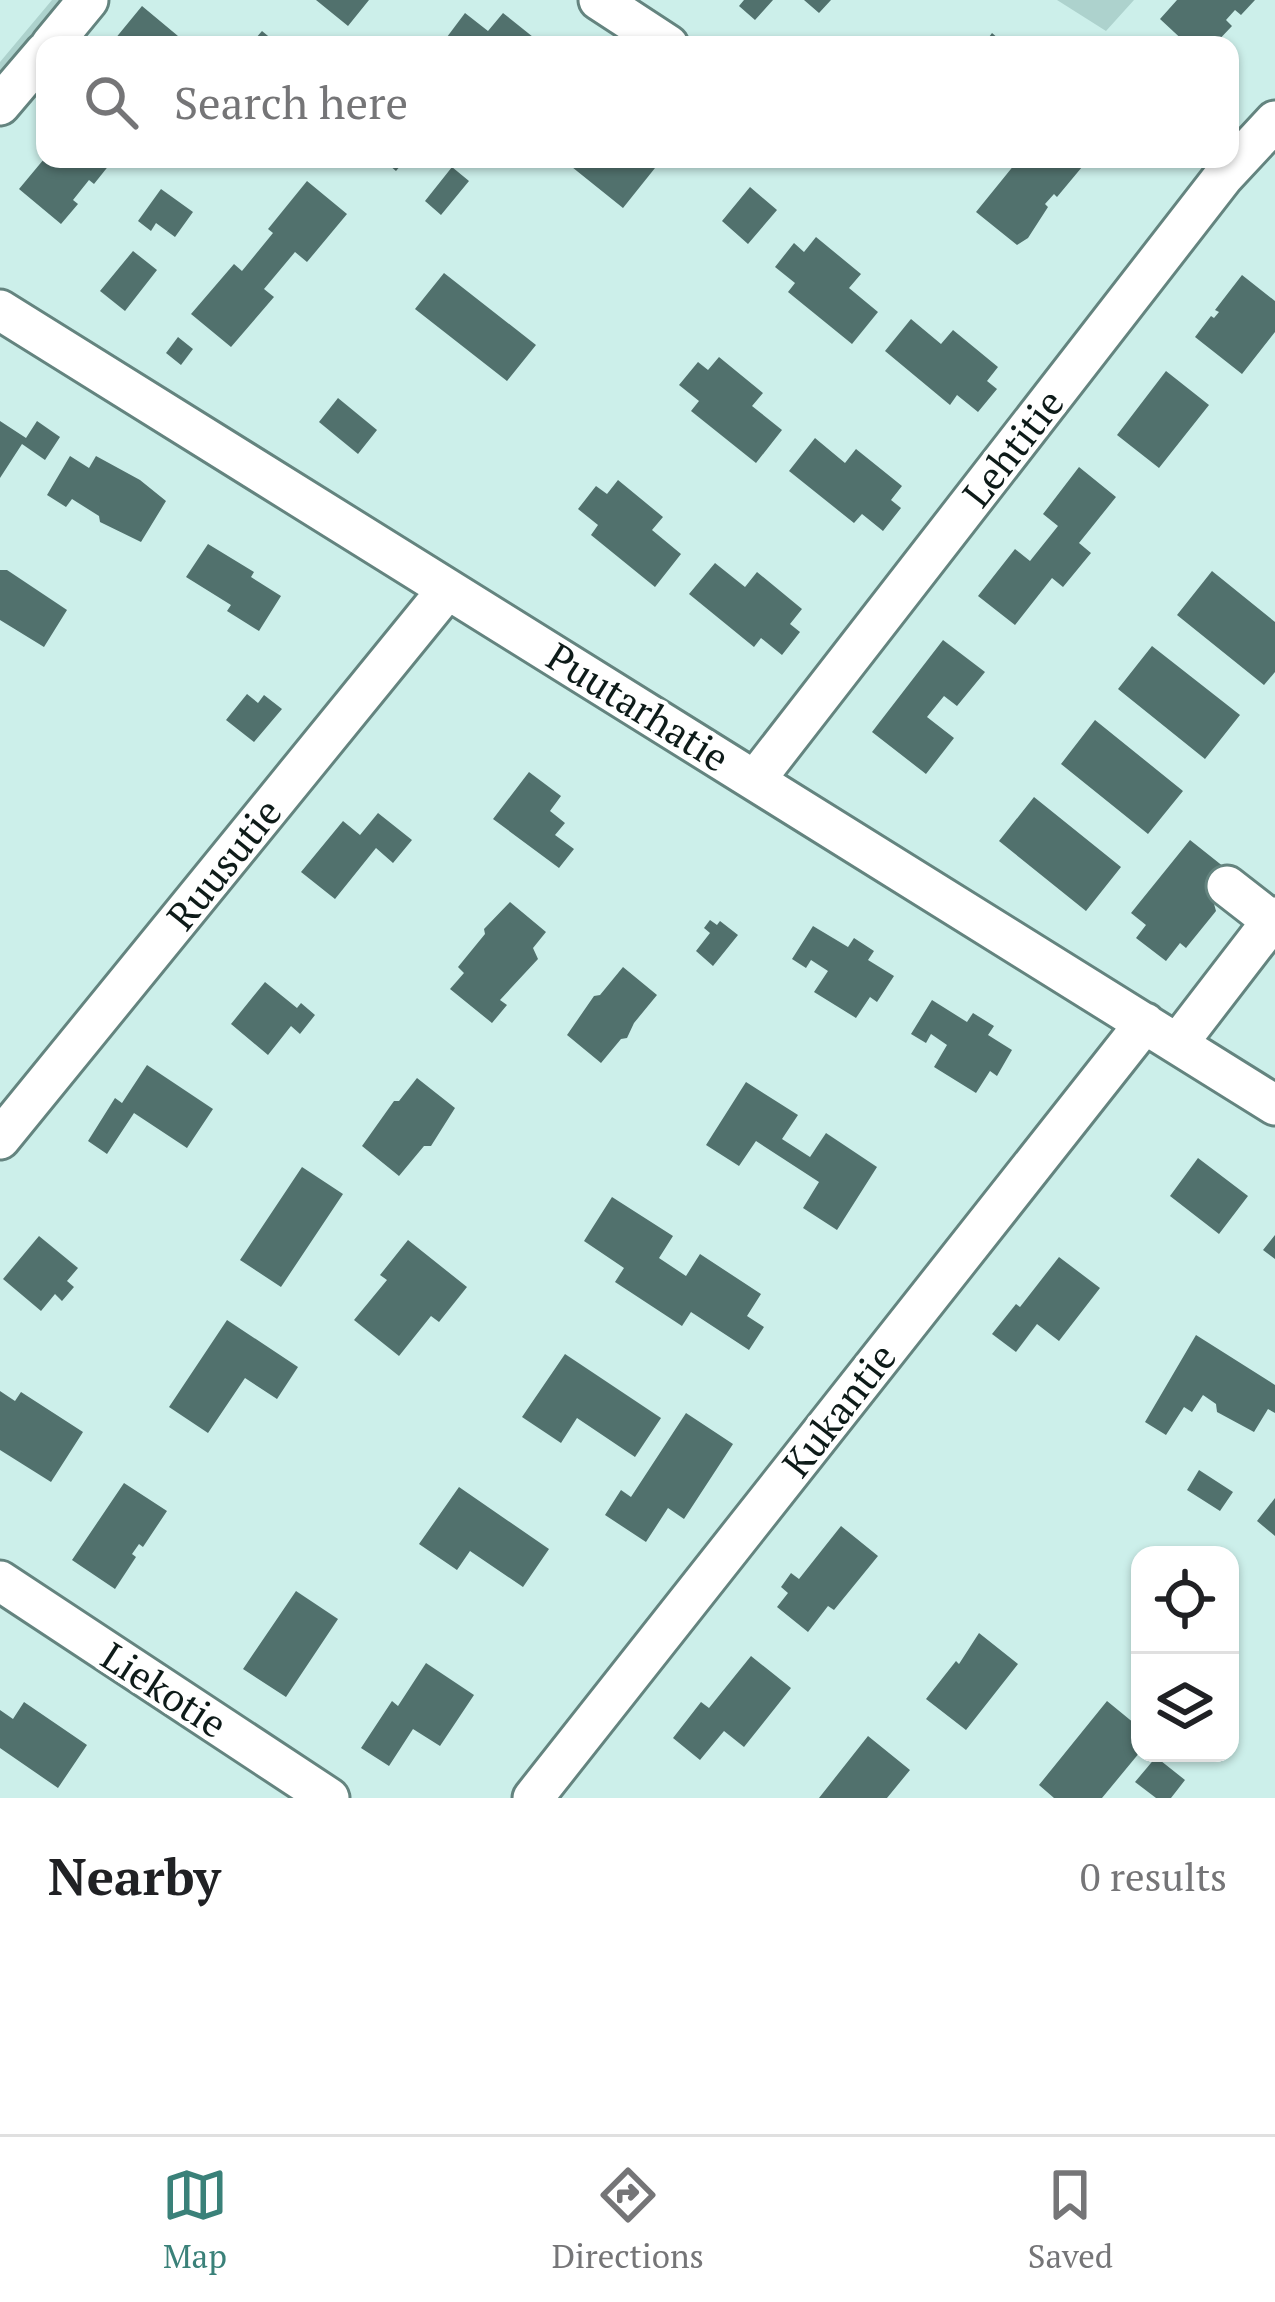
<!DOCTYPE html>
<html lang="en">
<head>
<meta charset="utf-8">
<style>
  :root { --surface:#fff; --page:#f2f2f2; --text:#202124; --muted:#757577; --line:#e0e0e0; --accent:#3a8179 }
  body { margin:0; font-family:"PT Serif",serif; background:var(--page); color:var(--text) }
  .controls { position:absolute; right:36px; bottom:36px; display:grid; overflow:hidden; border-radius:24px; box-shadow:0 3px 9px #0004 }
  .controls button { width:108px; height:108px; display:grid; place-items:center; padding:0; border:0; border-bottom:3px solid var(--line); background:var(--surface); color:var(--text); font:60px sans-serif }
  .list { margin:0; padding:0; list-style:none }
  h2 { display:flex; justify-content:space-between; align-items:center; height:156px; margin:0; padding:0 48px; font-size:51px }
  h2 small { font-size:39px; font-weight:400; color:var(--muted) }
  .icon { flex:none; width:66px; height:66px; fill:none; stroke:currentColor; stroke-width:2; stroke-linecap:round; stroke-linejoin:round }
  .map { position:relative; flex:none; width:1275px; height:1798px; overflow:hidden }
  .search { position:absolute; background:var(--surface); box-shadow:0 3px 9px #0004; left:36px; right:36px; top:36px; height:132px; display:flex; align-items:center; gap:30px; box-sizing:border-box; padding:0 42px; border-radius:24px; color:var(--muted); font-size:45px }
  .sheet { height:336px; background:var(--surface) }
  nav { display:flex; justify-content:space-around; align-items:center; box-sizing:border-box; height:168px; border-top:3px solid var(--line); background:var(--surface); font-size:33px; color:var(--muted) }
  nav a { display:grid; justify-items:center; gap:6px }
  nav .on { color:var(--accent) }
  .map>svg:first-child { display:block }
</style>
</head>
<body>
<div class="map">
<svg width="1275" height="1798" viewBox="0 0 1275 1798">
  <rect width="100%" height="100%" fill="#ccefea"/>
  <path fill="#add2cd" d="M 52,0 L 65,0 L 0,77 L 0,62 Z
    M 1057,0 L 1134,0 L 1106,31 Z"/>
  <path fill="#51716d" d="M 316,0 L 369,0 L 348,26 Z
    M 744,0 L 773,0 L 755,20 L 739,6 Z
    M 804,0 L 831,0 L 819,13 Z
    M 1177,0 L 1255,0 L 1241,15 L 1235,10 L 1226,20 L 1232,26 L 1214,45 L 1188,45 L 1160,19 Z
    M 142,6 L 178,36 L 171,45 L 110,45 Z
    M 465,13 L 488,31 L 503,13 L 543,45 L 457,45 L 447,37 Z
    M 262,31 L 279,45 L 250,45 Z
    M 992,33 L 1006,45 L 983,45 Z
    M 44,159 L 114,159 L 94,184 L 89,180 L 73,200 L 78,204 L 61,224 L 19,189 Z
    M 382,159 L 406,159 L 396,171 Z
    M 562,159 L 644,159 L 655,168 L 623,208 Z
    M 1019,159 L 1072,159 L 1082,167 L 1057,197 L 1054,194 L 1045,204 L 1048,207 L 1028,238 L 1017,245 L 976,212 Z
    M 452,167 L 469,181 L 441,215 L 425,201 Z
    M 307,181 L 347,214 L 307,262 L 295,252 L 264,289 L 274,297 L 231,347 L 191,314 L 234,264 L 242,271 L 273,233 L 268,229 Z
    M 750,187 L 777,210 L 748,244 L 722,221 Z
    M 161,189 L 193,212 L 175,237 L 156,223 L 151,231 L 138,221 Z
    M 816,237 L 861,274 L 849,288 L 878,312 L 852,344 L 788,292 L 795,283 L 775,267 L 794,243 L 804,252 Z
    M 133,251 L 157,270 L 125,311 L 100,291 Z
    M 444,273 L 536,345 L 507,381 L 415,309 Z
    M 1242,275 L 1275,301 L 1275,332 L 1242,374 L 1195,337 L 1211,316 L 1214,318 L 1219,312 L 1215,310 Z
    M 911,319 L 941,344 L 953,330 L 998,367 L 987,381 L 997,389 L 978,412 L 957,395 L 950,405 L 885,351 Z
    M 178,337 L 193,349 L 181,365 L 166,353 Z
    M 719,357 L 763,393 L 752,406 L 782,430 L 756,463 L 691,411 L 699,401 L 679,385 L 698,362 L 708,370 Z
    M 1166,371 L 1209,405 L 1159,468 L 1117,435 Z
    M 338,398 L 377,430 L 358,454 L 319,422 Z
    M 0,421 L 26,438 L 37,421 L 60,437 L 45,460 L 22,444 L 0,478 Z
    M 815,438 L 845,463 L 856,449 L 902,486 L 891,500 L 901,508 L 883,531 L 862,514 L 854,523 L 789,471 Z
    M 70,456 L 89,468 L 96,456 L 140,480 L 166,501 L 141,542 L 100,522 L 99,516 L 72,499 L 66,507 L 47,495 Z
    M 1079,467 L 1116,497 L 1079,543 L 1091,553 L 1063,587 L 1052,578 L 1015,625 L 978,596 L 1015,549 L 1030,561 L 1058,526 L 1043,514 Z
    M 618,480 L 663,517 L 652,530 L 681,554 L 655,587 L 591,535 L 598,525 L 578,509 L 596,486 L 607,494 Z
    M 208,544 L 254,572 L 251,577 L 281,596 L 259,631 L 227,611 L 231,605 L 186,577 Z
    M 715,563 L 745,587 L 757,572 L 802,609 L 790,624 L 800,632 L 782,655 L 761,638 L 754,647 L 689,594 Z
    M 0,570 L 7,570 L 67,610 L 44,647 L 0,620 Z
    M 1212,571 L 1275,622 L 1275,672 L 1264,685 L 1177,615 Z
    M 943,640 L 985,672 L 957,706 L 944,696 L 927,717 L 954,738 L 926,774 L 872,732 Z
    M 1152,646 L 1240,715 L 1205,759 L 1118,689 Z
    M 247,694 L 258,703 L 264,695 L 282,709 L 254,742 L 226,720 Z
    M 1095,720 L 1183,791 L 1148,834 L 1061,764 Z
    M 529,772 L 561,796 L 550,811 L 565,823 L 555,835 L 574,849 L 559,868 L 493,819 Z
    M 1034,797 L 1121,867 L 1086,911 L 999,841 Z
    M 378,813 L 412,840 L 393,863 L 376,848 L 335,899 L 301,872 L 343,821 L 360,835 Z
    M 1190,840 L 1229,871 L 1211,893 L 1216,911 L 1186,948 L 1180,943 L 1166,961 L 1136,938 L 1146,925 L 1131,913 Z
    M 510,902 L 546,932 L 533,948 L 538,959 L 500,1000 L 507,1005 L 492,1023 L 450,989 L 464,973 L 458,967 L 485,934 L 484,929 Z
    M 710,920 L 717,925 L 720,921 L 738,935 L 713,966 L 696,951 L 710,933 L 704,928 Z
    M 813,926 L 848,947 L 854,938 L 874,951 L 868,960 L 894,976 L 877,1002 L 870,997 L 856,1018 L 814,992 L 828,971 L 811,960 L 806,968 L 792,959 Z
    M 623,967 L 657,995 L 634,1023 L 627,1038 L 621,1039 L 601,1063 L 567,1035 L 594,996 L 600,995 Z
    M 265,982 L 297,1008 L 301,1003 L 315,1015 L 300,1034 L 291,1026 L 268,1055 L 231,1024 Z
    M 932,1000 L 967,1022 L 973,1013 L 994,1026 L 988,1035 L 1012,1050 L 997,1076 L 990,1071 L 976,1093 L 934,1067 L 947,1045 L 931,1034 L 926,1043 L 911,1034 Z
    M 147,1065 L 213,1109 L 187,1148 L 134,1113 L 107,1154 L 88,1141 L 115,1098 L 122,1103 Z
    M 417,1078 L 455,1108 L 431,1146 L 424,1146 L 399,1176 L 362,1146 L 394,1101 L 399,1101 Z
    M 746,1082 L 798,1115 L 782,1139 L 810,1157 L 826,1133 L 877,1167 L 837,1230 L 803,1208 L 819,1182 L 756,1141 L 739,1166 L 706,1145 Z
    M 1198,1158 L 1248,1196 L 1219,1234 L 1170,1196 Z
    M 302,1167 L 343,1194 L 281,1287 L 240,1260 Z
    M 612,1197 L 673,1236 L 659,1258 L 686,1276 L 700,1254 L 761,1294 L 747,1316 L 764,1327 L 749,1350 L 691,1312 L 682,1326 L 615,1282 L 624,1268 L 584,1241 Z
    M 1275,1235 L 1275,1259 L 1263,1250 Z
    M 39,1236 L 78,1268 L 67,1281 L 74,1287 L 62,1301 L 55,1294 L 41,1311 L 3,1279 Z
    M 408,1240 L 467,1287 L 439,1322 L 431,1316 L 399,1356 L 354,1320 L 387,1280 L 380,1275 Z
    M 1059,1257 L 1100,1288 L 1059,1341 L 1037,1324 L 1016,1352 L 992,1334 L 1016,1304 L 1020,1307 Z
    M 227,1320 L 298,1367 L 277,1399 L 245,1378 L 208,1433 L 169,1407 Z
    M 1196,1335 L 1275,1385 L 1275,1413 L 1268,1409 L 1254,1432 L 1217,1412 L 1216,1404 L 1203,1395 L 1192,1412 L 1184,1407 L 1166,1435 L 1145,1422 Z
    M 565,1354 L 661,1418 L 635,1457 L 577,1418 L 561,1443 L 522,1417 Z
    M 0,1391 L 15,1401 L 21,1392 L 83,1432 L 51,1482 L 0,1450 Z
    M 686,1413 L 733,1444 L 684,1519 L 668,1508 L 646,1542 L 605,1515 L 621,1490 L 631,1497 Z
    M 1199,1470 L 1233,1492 L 1220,1511 L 1187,1490 Z
    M 124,1483 L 167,1511 L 143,1547 L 139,1544 L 132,1554 L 136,1557 L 115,1589 L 72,1560 Z
    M 459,1487 L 549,1549 L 523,1587 L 470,1551 L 457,1570 L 419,1544 Z
    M 1275,1498 L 1275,1536 L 1257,1521 Z
    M 841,1526 L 878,1556 L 834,1610 L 828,1606 L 808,1632 L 777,1607 L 788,1593 L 781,1587 L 791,1573 L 799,1579 Z
    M 296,1591 L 338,1619 L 286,1697 L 243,1669 Z
    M 979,1633 L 1018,1664 L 966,1730 L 926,1699 L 956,1661 L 959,1664 Z
    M 751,1656 L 791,1688 L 744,1747 L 724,1731 L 700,1760 L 673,1738 L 701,1702 L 709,1708 Z
    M 426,1663 L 474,1695 L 440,1746 L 413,1729 L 389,1766 L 361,1748 L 392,1701 L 398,1706 Z
    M 1107,1701 L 1140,1728 L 1132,1739 L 1140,1745 L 1140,1752 L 1102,1798 L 1054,1798 L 1039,1785 Z
    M 24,1702 L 87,1745 L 58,1788 L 0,1748 L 0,1710 L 13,1719 Z
    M 868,1736 L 910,1770 L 887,1798 L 819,1798 Z
    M 1156,1757 L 1185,1780 L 1171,1798 L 1156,1798 L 1135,1782 Z"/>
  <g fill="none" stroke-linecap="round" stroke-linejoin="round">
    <defs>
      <path id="minor" d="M 599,0 L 668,45
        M 51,45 L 88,0
        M 0,105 L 45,52
        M 0,310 L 1275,1105
        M 755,780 L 1223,177 L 1275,121
        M 1227,886 L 1272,921
        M 1178,1043 L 1275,917
        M 0,1139 L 447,590
        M 0,1581 L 329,1798
        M 533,1798 L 1145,1023"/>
    </defs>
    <use href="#minor" stroke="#64847f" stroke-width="45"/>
    <use href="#minor" stroke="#fff" stroke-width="39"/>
  </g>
  <g text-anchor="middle" stroke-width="9" stroke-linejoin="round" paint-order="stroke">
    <g font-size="39" fill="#0e1b19" stroke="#fff">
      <text transform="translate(1013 448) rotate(-52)" y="14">Lehtitie</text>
      <text transform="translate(638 707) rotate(32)" y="14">Puutarhatie</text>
      <text transform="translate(224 864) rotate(-51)" y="14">Ruusutie</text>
      <text transform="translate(839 1410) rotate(-52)" y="14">Kukantie</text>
      <text transform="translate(164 1690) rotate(33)" y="14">Liekotie</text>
    </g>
  </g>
</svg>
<div class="controls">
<button><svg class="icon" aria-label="locate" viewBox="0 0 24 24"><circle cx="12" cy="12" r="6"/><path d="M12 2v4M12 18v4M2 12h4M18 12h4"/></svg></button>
<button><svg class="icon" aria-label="layers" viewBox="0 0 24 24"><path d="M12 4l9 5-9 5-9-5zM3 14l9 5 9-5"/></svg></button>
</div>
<div class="search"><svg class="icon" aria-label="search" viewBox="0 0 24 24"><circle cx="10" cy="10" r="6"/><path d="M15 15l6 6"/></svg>Search here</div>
</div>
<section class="sheet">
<h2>Nearby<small>0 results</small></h2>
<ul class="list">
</ul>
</section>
<nav>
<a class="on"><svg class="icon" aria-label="map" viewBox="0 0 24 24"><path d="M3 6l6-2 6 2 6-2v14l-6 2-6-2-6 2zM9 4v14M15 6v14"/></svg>Map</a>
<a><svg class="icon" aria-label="directions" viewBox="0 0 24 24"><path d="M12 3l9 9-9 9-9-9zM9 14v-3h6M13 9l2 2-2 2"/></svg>Directions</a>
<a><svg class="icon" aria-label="saved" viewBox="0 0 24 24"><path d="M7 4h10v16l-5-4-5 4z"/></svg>Saved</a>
</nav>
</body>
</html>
